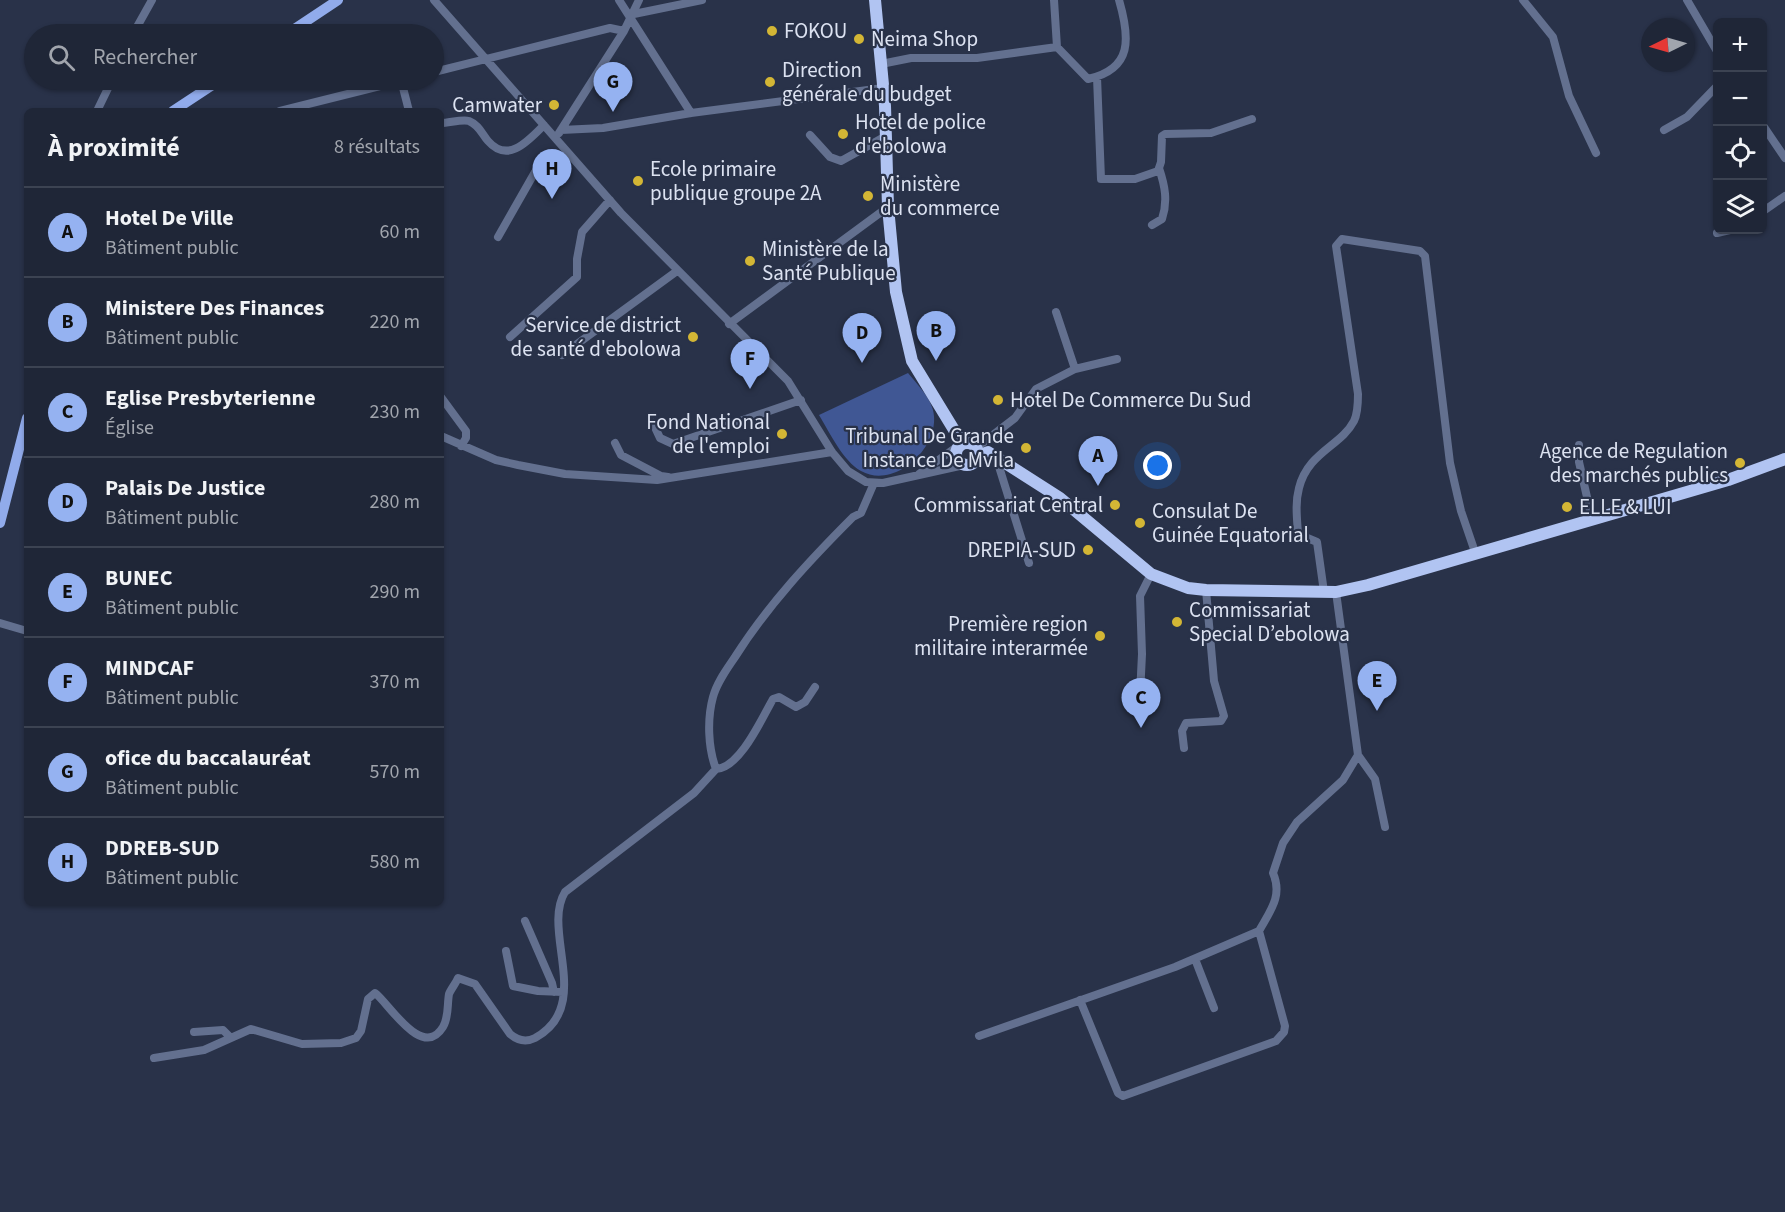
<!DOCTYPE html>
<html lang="fr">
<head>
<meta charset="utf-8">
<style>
  :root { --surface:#1f2637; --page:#272e3f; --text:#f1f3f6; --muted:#a1a5ad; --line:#3c4352; --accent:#95b2f1 }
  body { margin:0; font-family:"Source Sans 3",sans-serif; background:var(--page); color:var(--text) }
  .controls { position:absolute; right:18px; top:18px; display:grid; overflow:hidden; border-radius:9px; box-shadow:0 2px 4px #0004 }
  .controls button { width:54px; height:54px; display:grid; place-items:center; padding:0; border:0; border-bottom:2px solid var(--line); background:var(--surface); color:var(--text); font:30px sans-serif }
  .compass { position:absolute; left:1641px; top:18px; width:54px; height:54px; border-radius:50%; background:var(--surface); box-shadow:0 2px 4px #0004; rotate:265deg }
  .you { position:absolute; left:1158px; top:466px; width:21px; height:21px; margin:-15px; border:4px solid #fff; border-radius:50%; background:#1a73e8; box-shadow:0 0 0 9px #1a73e833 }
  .badge { display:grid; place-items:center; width:39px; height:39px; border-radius:50%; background:var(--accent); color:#111; font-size:20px; font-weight:700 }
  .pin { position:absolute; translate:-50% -50px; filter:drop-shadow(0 2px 3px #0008) }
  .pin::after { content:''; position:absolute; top:32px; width:21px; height:18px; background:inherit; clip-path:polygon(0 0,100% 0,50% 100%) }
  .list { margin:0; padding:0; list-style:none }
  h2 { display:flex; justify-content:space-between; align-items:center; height:78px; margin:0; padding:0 24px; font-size:26px }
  h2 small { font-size:20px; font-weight:400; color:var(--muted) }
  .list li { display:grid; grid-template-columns:39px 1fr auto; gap:18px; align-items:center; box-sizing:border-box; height:90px; padding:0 24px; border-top:2px solid var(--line) }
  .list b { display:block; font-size:22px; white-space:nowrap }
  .list p { margin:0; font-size:20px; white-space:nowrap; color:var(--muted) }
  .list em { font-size:20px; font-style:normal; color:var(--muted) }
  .icon { flex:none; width:33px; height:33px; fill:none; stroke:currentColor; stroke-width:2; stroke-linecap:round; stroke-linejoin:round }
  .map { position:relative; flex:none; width:1785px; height:1212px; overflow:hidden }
  .search { position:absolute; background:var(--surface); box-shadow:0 2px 4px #0004; left:24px; top:24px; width:420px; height:66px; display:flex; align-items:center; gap:15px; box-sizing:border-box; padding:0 21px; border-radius:33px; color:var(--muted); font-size:22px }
  .panel { position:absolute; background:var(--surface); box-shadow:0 2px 4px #0004; left:24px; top:108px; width:420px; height:798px; border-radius:9px }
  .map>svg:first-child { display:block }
</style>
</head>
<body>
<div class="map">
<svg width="1785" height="1212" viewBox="0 0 1785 1212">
  <rect width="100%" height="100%" fill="#293249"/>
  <path fill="#405794" d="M 908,373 C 916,383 928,395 932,407 C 945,443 896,491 861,471 C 843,461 830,433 819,415 Z"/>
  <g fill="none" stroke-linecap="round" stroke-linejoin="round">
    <path stroke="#63708f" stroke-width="8" d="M 434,0 L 621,213 L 788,381 L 832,452 L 848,471 L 866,482 L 883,483 L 964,465
      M 619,0 L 691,113
      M 1054,0 L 1057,47 L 1088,79 C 1133,69 1130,38 1119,0
      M 1523,0 L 1553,37 L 1569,96 L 1596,153
      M 1687,0 L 1718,53
      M 629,15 L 702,0
      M 133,34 L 152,0
      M 881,64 L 911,58 L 977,58 L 1057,47
      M 434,72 L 610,28 L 624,31
      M 1097,77 L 1101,179 L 1135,179 L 1158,171 L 1161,162 L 1162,136 L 1165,134 L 1211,133 L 1252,119
      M 401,80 L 409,111
      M 97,111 L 112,80
      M 280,111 L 404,80
      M 441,123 C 449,123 462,119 469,121 C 479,125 482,134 488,141 C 508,164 528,141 544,125
      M 1762,124 L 1785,158
      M 561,130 L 603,128 L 691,113 L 883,88
      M 1664,130 L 1687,117 L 1718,85
      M 559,133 L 624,31 L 639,0
      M 810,135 L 830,157 L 841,161 L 886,136
      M 1762,212 L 1785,196
      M 1152,225 L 1162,219 C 1168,201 1165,186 1159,168
      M 1717,233 L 1730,230
      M 498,237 L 535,172 L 553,168 L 569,154
      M 1056,312 L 1075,369
      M 729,324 L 888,207
      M 510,337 L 577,277 L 577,259 L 582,232 L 610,200
      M 562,355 L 677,271
      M 441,397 L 466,431 L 466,438 L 461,446
      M 653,423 L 660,438 L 673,444 L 801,400
      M 441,436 L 496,460 L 518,465 L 565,474 L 657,480 L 832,452
      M 615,443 L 621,455 L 661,476 L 668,477
      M 1579,445 L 1579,462 L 1592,519
      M 976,448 L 1015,418 L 1036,389 L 1075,369 L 1117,359
      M 996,457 L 1029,563
      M 919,474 L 958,446
      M 1324,592 L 1317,542 L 1298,534 C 1297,518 1295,503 1299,488 C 1308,452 1341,446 1354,421 C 1358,413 1358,403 1358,394 L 1336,246 L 1342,239 L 1420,251 L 1425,256 L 1450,463 L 1461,511 L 1475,552
      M 1336,592 L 1358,755 L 1375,779 L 1385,827
      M 0,623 L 27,631
      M 1139,715 L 1142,654 L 1140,596 L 1151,574
      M 1184,748 L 1182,731 L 1186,723 L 1221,721 L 1224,716 L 1214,681 L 1206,590
      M 716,769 C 708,748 707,719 713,697 C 717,682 727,669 735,657 C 768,605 810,560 853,517 L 861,513 L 874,483
      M 525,921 L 552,983 L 554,992
      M 506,951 L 513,986 L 538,991 L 563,992
      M 1195,959 L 1214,1008
      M 1080,1000 L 1118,1093 L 1123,1096 L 1276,1041 L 1284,1032 L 1285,1026 L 1259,931 C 1270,911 1283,896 1273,873 L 1283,843 L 1297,822 L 1343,780 L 1358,755
      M 194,1032 L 223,1030 L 231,1038
      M 979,1036 L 1175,967 L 1259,931
      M 154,1058 L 204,1050 L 251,1029 L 302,1044 L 341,1043 L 356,1038 L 361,1031 L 368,999 L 375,993 C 388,1002 422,1061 443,1027 C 449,1017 447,1005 449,994 C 451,989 456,983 458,978 L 475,984 L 510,1034 C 517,1040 525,1043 535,1038 C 594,1006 541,931 565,892 L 694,793 L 716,769 C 740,768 762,718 773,699 L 779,697 L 796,707 L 805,702 L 815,687"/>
    <path stroke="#91abeb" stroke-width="10" d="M 287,34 L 338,0
      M 173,111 L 220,80
      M 0,523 L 27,418"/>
    <path stroke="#b1c4f2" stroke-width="12" d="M 875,0 L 885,106 L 888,207 L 896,292 L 912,361 L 962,443
      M956 454a11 11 0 1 1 22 0a11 11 0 1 1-22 0Z
      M 978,456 L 988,452 L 1060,498 L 1151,574 L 1188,588 L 1206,590 L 1336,592 L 1368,585 L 1728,480 L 1785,459"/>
  </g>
  <g fill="#d3b635" stroke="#293249" stroke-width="2">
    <circle cx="772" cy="31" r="6"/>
    <circle cx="859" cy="39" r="6"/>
    <circle cx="770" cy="82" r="6"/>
    <circle cx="554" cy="105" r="6"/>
    <circle cx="843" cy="134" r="6"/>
    <circle cx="638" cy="181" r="6"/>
    <circle cx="868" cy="196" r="6"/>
    <circle cx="750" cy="261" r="6"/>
    <circle cx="693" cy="337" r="6"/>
    <circle cx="998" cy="400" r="6"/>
    <circle cx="782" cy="434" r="6"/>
    <circle cx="1026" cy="448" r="6"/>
    <circle cx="1740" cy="463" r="6"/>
    <circle cx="1115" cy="505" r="6"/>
    <circle cx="1567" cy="507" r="6"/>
    <circle cx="1140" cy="523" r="6"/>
    <circle cx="1088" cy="550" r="6"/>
    <circle cx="1177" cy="622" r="6"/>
    <circle cx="1100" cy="636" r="6"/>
  </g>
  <g text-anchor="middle" stroke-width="4.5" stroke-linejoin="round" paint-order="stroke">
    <g font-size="21" fill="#dce2f1" stroke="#293249" text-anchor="start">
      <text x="784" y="38">FOKOU</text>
      <text x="871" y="46">Neima Shop</text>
      <text x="782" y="77">Direction<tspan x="782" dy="24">générale du budget</tspan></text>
      <text x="542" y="112" text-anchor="end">Camwater</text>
      <text x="855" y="129">Hotel de police<tspan x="855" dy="24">d'ebolowa</tspan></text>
      <text x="650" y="176">Ecole primaire<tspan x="650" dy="24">publique groupe 2A</tspan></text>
      <text x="880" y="191">Ministère<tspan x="880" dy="24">du commerce</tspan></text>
      <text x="762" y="256">Ministère de la<tspan x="762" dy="24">Santé Publique</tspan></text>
      <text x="681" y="332" text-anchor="end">Service de district<tspan x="681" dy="24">de santé d'ebolowa</tspan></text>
      <text x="1010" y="407">Hotel De Commerce Du Sud</text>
      <text x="770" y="429" text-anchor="end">Fond National<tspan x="770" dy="24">de l'emploi</tspan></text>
      <text x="1014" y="443" text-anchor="end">Tribunal De Grande<tspan x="1014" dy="24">Instance De Mvila</tspan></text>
      <text x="1728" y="458" text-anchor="end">Agence de Regulation<tspan x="1728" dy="24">des marchés publics</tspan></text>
      <text x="1103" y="512" text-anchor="end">Commissariat Central</text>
      <text x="1579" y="514">ELLE &amp; LUI</text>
      <text x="1152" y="518">Consulat De<tspan x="1152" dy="24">Guinée Equatorial</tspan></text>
      <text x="1076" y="557" text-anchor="end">DREPIA-SUD</text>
      <text x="1189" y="617">Commissariat<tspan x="1189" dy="24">Special D’ebolowa</tspan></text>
      <text x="1088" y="631" text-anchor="end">Première region<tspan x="1088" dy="24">militaire interarmée</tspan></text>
    </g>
  </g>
</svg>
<div class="controls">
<button>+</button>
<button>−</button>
<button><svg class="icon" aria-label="locate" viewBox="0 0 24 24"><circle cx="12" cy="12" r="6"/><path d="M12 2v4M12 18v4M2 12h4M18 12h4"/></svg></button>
<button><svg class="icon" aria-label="layers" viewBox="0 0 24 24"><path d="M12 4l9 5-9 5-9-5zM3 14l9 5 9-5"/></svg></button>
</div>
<svg class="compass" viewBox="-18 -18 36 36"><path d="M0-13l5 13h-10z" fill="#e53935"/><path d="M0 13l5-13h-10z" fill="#a1a5ad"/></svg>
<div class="you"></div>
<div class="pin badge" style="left:1098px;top:486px">A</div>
<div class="pin badge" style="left:936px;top:361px">B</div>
<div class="pin badge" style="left:1141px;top:728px">C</div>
<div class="pin badge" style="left:862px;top:363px">D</div>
<div class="pin badge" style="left:1377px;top:711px">E</div>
<div class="pin badge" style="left:750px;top:389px">F</div>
<div class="pin badge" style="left:613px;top:112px">G</div>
<div class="pin badge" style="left:552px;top:199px">H</div>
<div class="search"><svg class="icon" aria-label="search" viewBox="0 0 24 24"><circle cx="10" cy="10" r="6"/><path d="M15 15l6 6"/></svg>Rechercher</div>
<section class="panel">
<h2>À proximité<small>8 résultats</small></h2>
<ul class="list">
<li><span class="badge">A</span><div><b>Hotel De Ville</b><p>Bâtiment public</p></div><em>60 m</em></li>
<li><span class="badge">B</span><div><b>Ministere Des Finances</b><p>Bâtiment public</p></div><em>220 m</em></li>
<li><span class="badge">C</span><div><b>Eglise Presbyterienne</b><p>Église</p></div><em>230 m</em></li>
<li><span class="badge">D</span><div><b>Palais De Justice</b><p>Bâtiment public</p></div><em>280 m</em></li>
<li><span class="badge">E</span><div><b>BUNEC</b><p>Bâtiment public</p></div><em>290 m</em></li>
<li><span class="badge">F</span><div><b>MINDCAF</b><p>Bâtiment public</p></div><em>370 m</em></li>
<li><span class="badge">G</span><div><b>ofice du baccalauréat</b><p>Bâtiment public</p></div><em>570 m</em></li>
<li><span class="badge">H</span><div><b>DDREB-SUD</b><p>Bâtiment public</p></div><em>580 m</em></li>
</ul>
</section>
</div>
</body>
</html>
